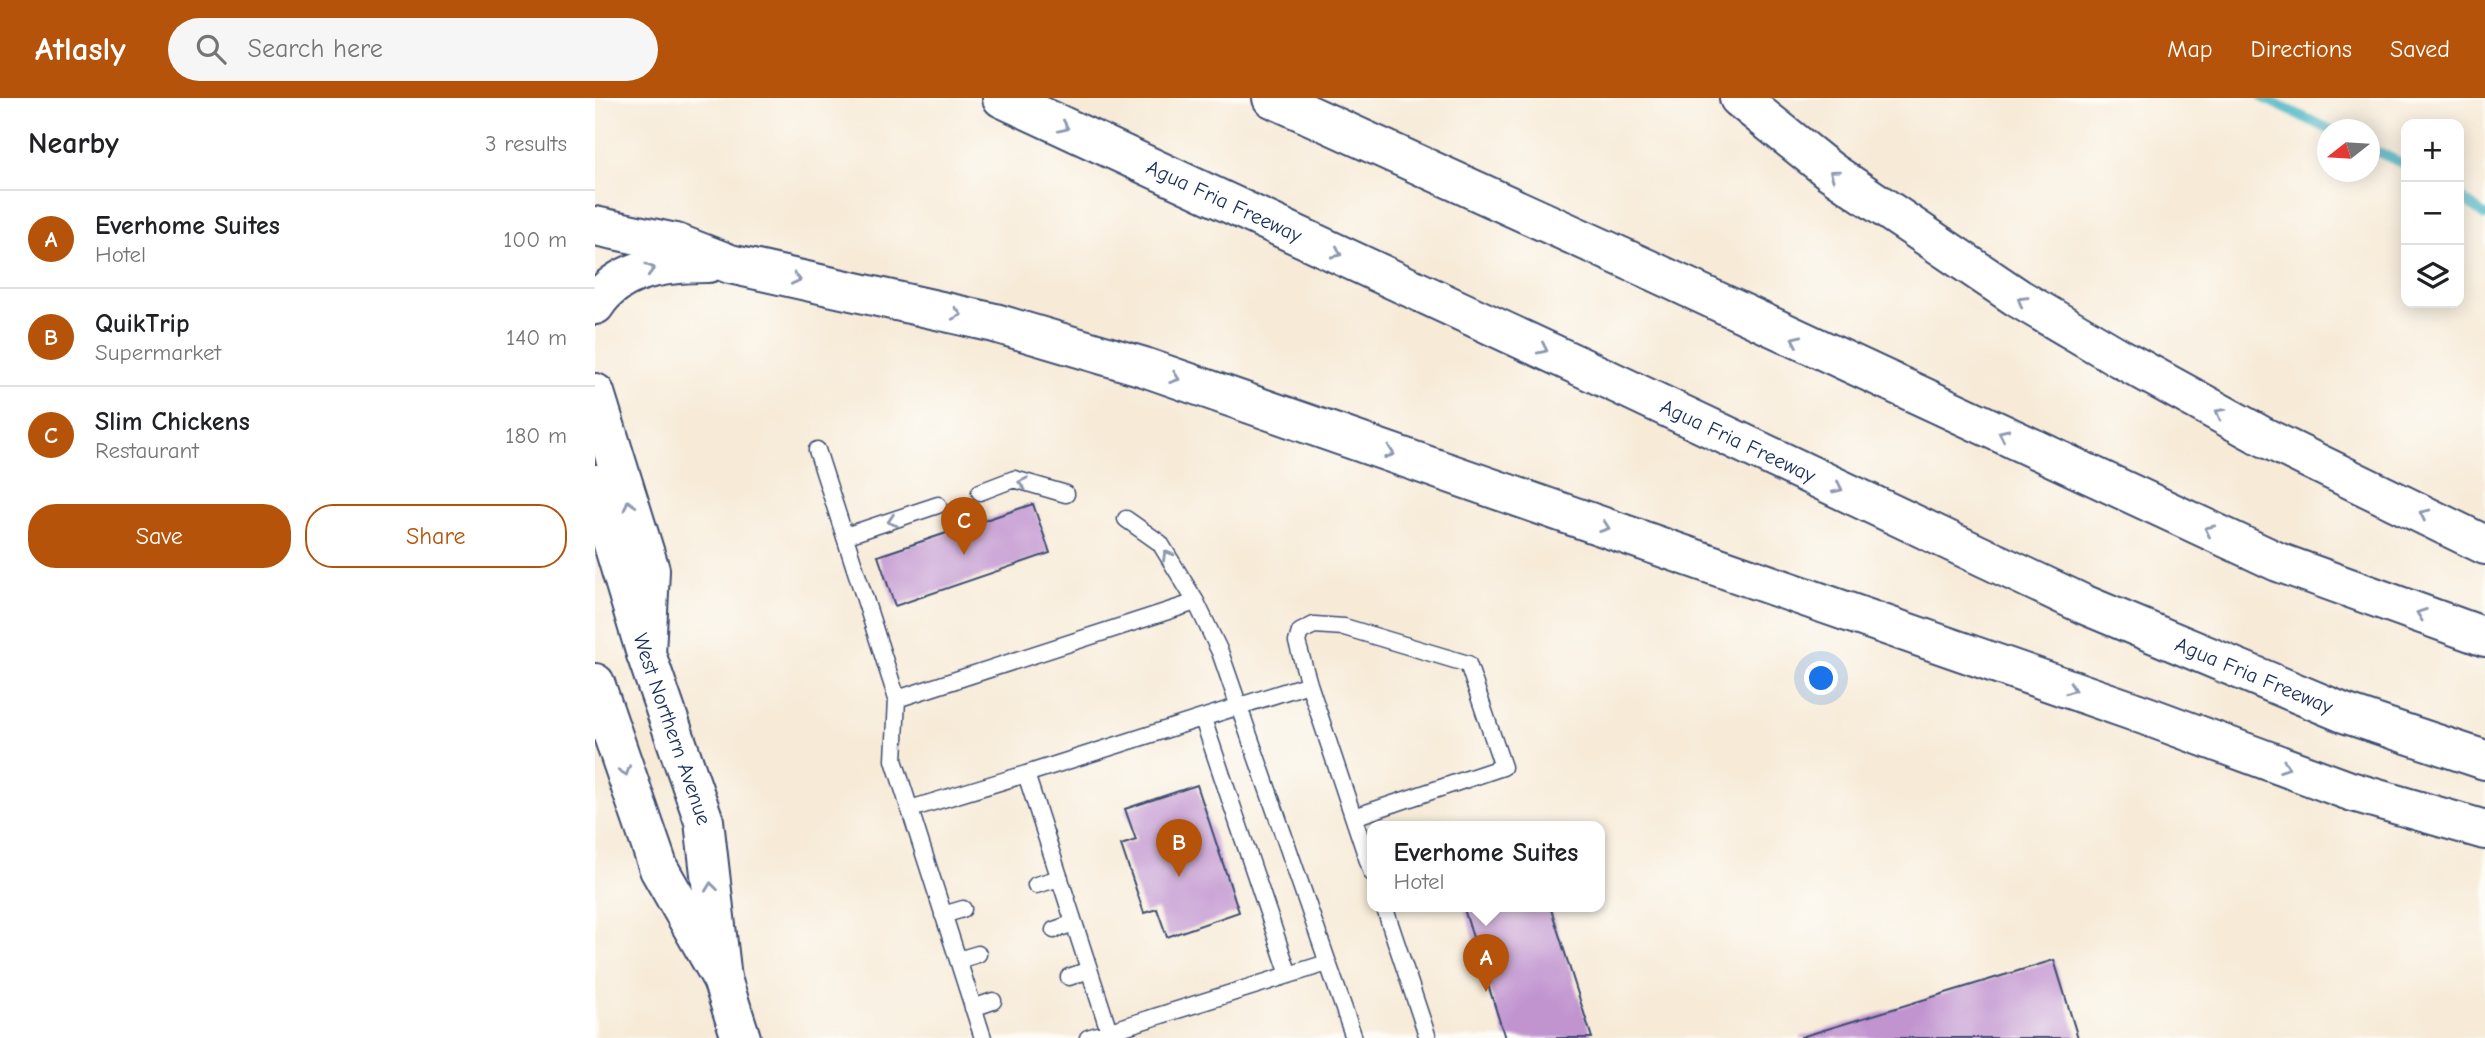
<!DOCTYPE html>
<html lang="en">
<head>
<meta charset="utf-8">
<style>
  :root { --surface:#fff; --page:#f6f6f6; --text:#202124; --muted:#757577; --line:#e0e0e0; --accent:#b45309 }
  body { margin:0; font-family:"Comic Neue",sans-serif; background:var(--page); color:var(--text) }
  .controls { position:absolute; right:21px; top:21px; display:grid; overflow:hidden; border-radius:14px; box-shadow:0 4px 18px #0003 }
  .controls button { width:63px; height:63px; display:grid; place-items:center; padding:0; border:0; border-bottom:2px solid var(--line); background:var(--surface); color:var(--text); font:35px sans-serif }
  .compass { position:absolute; left:1722px; top:21px; width:63px; height:63px; border-radius:50%; background:var(--surface); box-shadow:0 4px 18px #0003; rotate:253deg }
  .you { position:absolute; left:1227px; top:581px; width:24px; height:24px; margin:-18px; border:5px solid #fff; border-radius:50%; background:#1a73e8; box-shadow:0 0 0 10px #1a73e833 }
  .badge { display:grid; place-items:center; width:46px; height:46px; border-radius:50%; background:var(--accent); color:#fff; font-size:23px; font-weight:700 }
  .pin { position:absolute; translate:-50% -58px; filter:drop-shadow(0 2px 4px #0008) }
  .pin::after { content:''; position:absolute; top:37px; width:24px; height:21px; background:inherit; clip-path:polygon(0 0,100% 0,50% 100%) }
  .popup { position:absolute; left:772px; top:723px; width:238px; height:91px; box-sizing:border-box; display:grid; place-content:center; border-radius:14px; background:var(--surface); filter:drop-shadow(0 2px 5px #0005); font-size:23px; white-space:nowrap; color:var(--muted) }
  .popup b { font-size:26px; color:var(--text) }
  .popup::after { content:''; position:absolute; left:50%; top:100%; margin-left:-14px; border:14px solid transparent; border-top-color:var(--surface) }
  .list { margin:0; padding:0; list-style:none }
  h2 { display:flex; justify-content:space-between; align-items:center; height:91px; margin:0; padding:0 28px; font-size:30px }
  h2 small { font-size:23px; font-weight:400; color:var(--muted) }
  .list li { display:grid; grid-template-columns:46px 1fr auto; gap:21px; align-items:center; box-sizing:border-box; height:98px; padding:0 28px; border-top:2px solid var(--line) }
  .list b { display:block; font-size:26px; white-space:nowrap }
  .list p { margin:0; font-size:23px; white-space:nowrap; color:var(--muted) }
  .list em { font-size:23px; font-style:normal; color:var(--muted) }
  .actions { display:flex; gap:14px; padding:21px 28px }
  .actions a { flex:1; padding:16px 0; border:2px solid var(--accent); border-radius:28px; text-align:center; font-size:24px; color:var(--accent) }
  .actions .main { background:var(--accent); color:#fff }
  .icon { flex:none; width:38px; height:38px; fill:none; stroke:currentColor; stroke-width:2; stroke-linecap:round; stroke-linejoin:round }
  .map { position:relative; flex:none; width:1890px; height:940px; overflow:hidden }
  header { display:flex; align-items:center; gap:42px; box-sizing:border-box; height:98px; padding:0 35px; background:var(--accent); color:#fff }
  header strong { font-size:33px }
  nav { display:flex; gap:38px; margin-inline-start:auto; font-size:24px }
  .search { width:490px; height:63px; background:var(--page); display:flex; align-items:center; gap:18px; box-sizing:border-box; padding:0 24px; border-radius:38px; color:var(--muted); font-size:26px }
  main { display:flex }
  aside { flex:1; background:var(--surface) }
  .map>svg:first-child { display:block }
</style>
</head>
<body>
<header>
<strong>Atlasly</strong>
<div class="search"><svg class="icon" aria-label="search" viewBox="0 0 24 24"><circle cx="10" cy="10" r="6"/><path d="M15 15l6 6"/></svg>Search here</div>
<nav><a>Map</a><a>Directions</a><a>Saved</a></nav>
</header>
<main>
<aside>
<h2>Nearby<small>3 results</small></h2>
<ul class="list">
<li><span class="badge">A</span><div><b>Everhome Suites</b><p>Hotel</p></div><em>100 m</em></li>
<li><span class="badge">B</span><div><b>QuikTrip</b><p>Supermarket</p></div><em>140 m</em></li>
<li><span class="badge">C</span><div><b>Slim Chickens</b><p>Restaurant</p></div><em>180 m</em></li>
</ul>
<div class="actions"><a class="main">Save</a><a>Share</a></div>
</aside>
<div class="map">
<svg width="1890" height="940" viewBox="0 0 1890 940">
  <rect width="100%" height="100%" fill="#fdfcf7"/>
  <filter id="ink" filterUnits="userSpaceOnUse"><feTurbulence type="fractalNoise" baseFrequency=".0143" numOctaves="2"/><feDisplacementMap in="SourceGraphic" scale="14" xChannelSelector="R" yChannelSelector="G"/><feConvolveMatrix kernelMatrix="1 2 1 2 8 2 1 2 1" color-interpolation-filters="sRGB"/></filter>
  <filter id="wash" filterUnits="userSpaceOnUse"><feTurbulence type="fractalNoise" baseFrequency=".00686" numOctaves="4" result="noise"/><feDisplacementMap in="SourceGraphic" scale="28" xChannelSelector="R" yChannelSelector="G"/><feGaussianBlur stdDeviation="1.57" result="paint"/><feColorMatrix in="noise" values="0 0 0 0 0 0 0 0 0 0 0 0 0 0 0 0 0 1.4 0 .05"/><feComposite in="paint" operator="in"/></filter>
  <g filter="url(#wash)">
    <rect width="100%" height="100%" fill="#f7ebd8"/>
    <g fill="none" stroke-linecap="round" stroke-linejoin="round">
      <path stroke="#48b5c4" stroke-width="10" d="M 1668,0 L 1736,32
        M 1774,50 L 1811,67
        M 1864,98 L 1890,118"/>
    </g>
    <g id="blocks">
      <path fill="#c194d0" d="M 438,406 L 455,455 L 300,508 L 283,458 Z
        M 602,687 L 644,814 L 572,839 L 562,811 L 549,815 L 526,747 L 541,742 L 530,711 Z
        M 868,808 L 955,808 L 997,940 L 910,940 Z
        M 1459,862 L 1483,940 L 1206,940 L 1206,939 Z"/>
    </g>
  </g>
  <g filter="url(#ink)">
    <use href="#blocks" fill-opacity="0" stroke="#3c4b70" stroke-width="2"/>
    <g fill="none" stroke-linecap="round" stroke-linejoin="round">
      <defs>
        <path id="lane" d="M 222,352 L 302,601 L 601,504
          M 385,394 L 419,381 L 471,396
          M 531,421 L 565,445 L 601,504 L 625,554 L 759,940
          M 250,438 L 343,407
          M 714,586 L 702,544 L 705,534 L 719,527 L 749,529 L 873,566 L 908,669 L 759,719
          M 302,601 L 299,662 L 388,940
          M 608,621 L 694,877
          M 315,711 L 431,676
          M 441,787 L 465,780
          M 789,808 L 833,940
          M 348,817 L 368,811
          M 459,832 L 479,825
          M 363,862 L 383,856
          M 474,879 L 494,872
          M 378,910 L 398,903
          M 514,933 L 431,676 L 714,586 L 777,775
          M 493,940 L 732,865"/>
        <g id="primary">
          <path id="s1" d="M 0,386 L 51,556 L 109,723 L 127,881"/>
          <path d="M 0,585 L 64,771 L 127,881 L 146,940"/>
        </g>
        <g id="highway">
          <path id="s2" d="M 407,0 L 1010,280 L 1488,506 L 1749,615 L 1890,662"/>
          <path d="M 677,0 L 1053,171 L 1683,464 L 1890,539"/>
          <path d="M 1144,0 L 1235,73 L 1423,200 L 1525,260 L 1665,337 L 1890,447"/>
          <path d="M 0,128 L 81,145 L 135,166 L 400,225 L 549,269 L 1552,618 L 1755,693 L 1890,732"/>
          <path d="M 0,207 C 24,169 72,165 113,165"/>
          <path d="M 0,295 L 55,472 L 51,556"/>
        </g>
      </defs>
      <use href="#lane" stroke="#3c4b70" stroke-width="19"/>
      <use href="#primary" stroke="#3c4b70" stroke-width="42"/>
      <use href="#highway" stroke="#3c4b70" stroke-width="42"/>
      <use href="#lane" stroke="#fff" stroke-width="16"/>
      <use href="#primary" stroke="#fff" stroke-width="38"/>
      <use href="#highway" stroke="#fff" stroke-width="38"/>
    </g>
    <defs><path id="oneway-chevron" d="M-2-3.5L2.5 0L-2 3.5" fill="none" stroke-width="1.6" stroke-linecap="round" stroke-linejoin="round" transform="scale(1.75)"/></defs>
    <g stroke="#8d97ae">
      <use href="#oneway-chevron" transform="translate(469 29) rotate(25)"/>
      <use href="#oneway-chevron" transform="translate(1239 76) rotate(-144)"/>
      <use href="#oneway-chevron" transform="translate(742 155) rotate(25)"/>
      <use href="#oneway-chevron" transform="translate(55 171) rotate(-15)"/>
      <use href="#oneway-chevron" transform="translate(201 181) rotate(12)"/>
      <use href="#oneway-chevron" transform="translate(1427 203) rotate(-149)"/>
      <use href="#oneway-chevron" transform="translate(362 216) rotate(13)"/>
      <use href="#oneway-chevron" transform="translate(1201 242) rotate(-155)"/>
      <use href="#oneway-chevron" transform="translate(948 251) rotate(25)"/>
      <use href="#oneway-chevron" transform="translate(580 280) rotate(19)"/>
      <use href="#oneway-chevron" transform="translate(1625 315) rotate(-151)"/>
      <use href="#oneway-chevron" transform="translate(1408 336) rotate(-155)"/>
      <use href="#oneway-chevron" transform="translate(795 355) rotate(19)"/>
      <use href="#oneway-chevron" transform="translate(428 385) rotate(-168)"/>
      <use href="#oneway-chevron" transform="translate(1243 390) rotate(25)"/>
      <use href="#oneway-chevron" transform="translate(34 407) rotate(-107)"/>
      <use href="#oneway-chevron" transform="translate(1829 416) rotate(-154)"/>
      <use href="#oneway-chevron" transform="translate(297 423) rotate(162)"/>
      <use href="#oneway-chevron" transform="translate(1010 429) rotate(19)"/>
      <use href="#oneway-chevron" transform="translate(1614 432) rotate(-155)"/>
      <use href="#oneway-chevron" transform="translate(572 457) rotate(-121)"/>
      <use href="#oneway-chevron" transform="translate(1826 516) rotate(-160)"/>
      <use href="#oneway-chevron" transform="translate(1476 591) rotate(19)"/>
      <use href="#oneway-chevron" transform="translate(1690 669) rotate(20)"/>
      <use href="#oneway-chevron" transform="translate(30 673) rotate(71)"/>
      <use href="#oneway-chevron" transform="translate(116 789) rotate(-97)"/>
    </g>
  </g>
  <g text-anchor="middle" stroke-width="6" stroke-linejoin="round" paint-order="stroke">
    <g font-size="21" fill="#1b2f5e" stroke="#fdfcf7">
      <text dy="7" stroke="none"><textPath href="#s2" startOffset="245">Agua Fria Freeway</textPath></text>
      <text dy="7" stroke="none"><textPath href="#s2" startOffset="812">Agua Fria Freeway</textPath></text>
      <text dy="7" stroke="none"><textPath href="#s2" startOffset="1379">Agua Fria Freeway</textPath></text>
      <text dy="7" stroke="none"><textPath href="#s1" startOffset="257">West Northern Avenue</textPath></text>
    </g>
  </g>
</svg>
<div class="controls">
<button>+</button>
<button>−</button>
<button><svg class="icon" aria-label="layers" viewBox="0 0 24 24"><path d="M12 4l9 5-9 5-9-5zM3 14l9 5 9-5"/></svg></button>
</div>
<svg class="compass" viewBox="-18 -18 36 36"><path d="M0-13l5 13h-10z" fill="#e53935"/><path d="M0 13l5-13h-10z" fill="#757577"/></svg>
<div class="you"></div>
<div class="pin badge" style="left:891px;top:894px">A</div>
<div class="popup"><b>Everhome Suites</b>Hotel</div>
<div class="pin badge" style="left:584px;top:779px">B</div>
<div class="pin badge" style="left:369px;top:457px">C</div>
</div>
</main>
</body>
</html>
